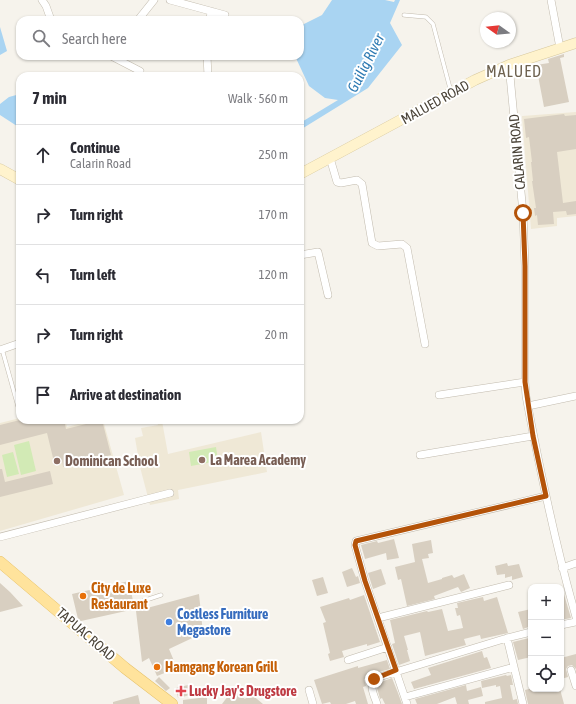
<!DOCTYPE html>
<html lang="en">
<head>
<meta charset="utf-8">
<style>
  :root { --surface:#fff; --page:#f7f7f7; --text:#2b2b33; --muted:#7c7c81; --line:#e1e1e2 }
  body { margin:0; font-family:"Asap Condensed",sans-serif; background:var(--page); color:var(--text) }
  .controls { position:absolute; right:12px; bottom:12px; display:grid; overflow:hidden; border-radius:8px; box-shadow:0 1px 3px #0004 }
  .controls button { width:36px; height:36px; display:grid; place-items:center; padding:0; border:0; border-bottom:1px solid var(--line); background:var(--surface); color:var(--text); font:20px sans-serif }
  .compass { position:absolute; left:480px; top:12px; width:36px; height:36px; border-radius:50%; background:var(--surface); box-shadow:0 1px 3px #0004; rotate:285deg }
  .stop { position:absolute; width:12px; height:12px; margin:-9px; border:3px solid #b45309; border-radius:50%; background:#fff }
  .stop.end { background:#b45309; border-color:#fff; box-shadow:0 1px 4px #0008 }
  .list { margin:0; padding:0; list-style:none }
  h2 { display:flex; justify-content:space-between; align-items:center; height:52px; margin:0; padding:0 16px; font-size:17px }
  h2 small { font-size:13px; font-weight:400; color:var(--muted) }
  .list li { display:grid; grid-template-columns:26px 1fr auto; gap:12px; align-items:center; box-sizing:border-box; height:60px; padding:0 16px; border-top:1px solid var(--line) }
  .list b { display:block; font-size:15px; white-space:nowrap }
  .list p { margin:0; font-size:13px; white-space:nowrap; color:var(--muted) }
  .list em { font-size:13px; font-style:normal; color:var(--muted) }
  .icon { flex:none; width:22px; height:22px; fill:none; stroke:currentColor; stroke-width:2; stroke-linecap:round; stroke-linejoin:round }
  .map { position:relative; flex:none; width:576px; height:704px; overflow:hidden }
  .search { position:absolute; background:var(--surface); box-shadow:0 1px 3px #0004; left:16px; top:16px; width:288px; height:44px; display:flex; align-items:center; gap:10px; box-sizing:border-box; padding:0 14px; border-radius:12px; color:var(--muted); font-size:15px }
  .panel { position:absolute; background:var(--surface); box-shadow:0 1px 3px #0004; left:16px; top:72px; width:288px; height:352px; border-radius:12px }
  .map>svg:first-child { display:block }
</style>
</head>
<body>
<div class="map">
<svg width="576" height="704" viewBox="0 0 576 704">
  <rect width="100%" height="100%" fill="#f6f3ec"/>
  <path fill="#efe8d6" d="M 576,112 L 576,216 L 557,218 L 557,226 L 531,229 L 522,116 Z
    M 20,418 L 20,420 L 65,420 L 67,427 L 93,420 L 103,420 L 124,495 L 0,531 L 0,423 Z
    M 162,421 L 168,454 L 261,432 L 267,472 L 178,490 L 179,499 L 150,505 L 140,467 L 135,438 L 143,436 L 141,428 L 158,425 L 157,422 Z"/>
  <path fill="#d2eab5" d="M 29,441 L 36,471 L 21,475 L 14,445 Z
    M 216,447 L 218,461 L 191,466 L 189,452 Z
    M 13,452 L 19,474 L 7,477 L 2,455 Z"/>
  <path fill="#a9d4f2" d="M 332,0 L 385,0 L 394,2 L 395,0 L 400,0 L 390,23 L 402,45 L 368,88 L 300,130 L 300,123 L 338,100 L 325,98 L 309,86 L 295,56 L 300,56 L 300,29 L 302,25 L 322,15 Z
    M 0,27 L 7,51 L 0,55 Z
    M 20,94 L 20,128 L 0,115 L 0,104 L 9,97 Z"/>
  <path fill="#d8cfc1" d="M 564,54 L 564,57 L 560,58 L 569,102 L 544,107 L 536,65 L 549,63 L 548,59 Z
    M 564,114 L 565,116 L 576,115 L 576,149 L 557,152 L 563,203 L 576,201 L 576,214 L 567,215 L 566,211 L 553,212 L 554,224 L 538,225 L 537,215 L 535,216 L 534,208 L 536,208 L 532,181 L 533,181 L 531,162 L 532,162 L 529,137 L 526,138 L 524,119 Z
    M 20,420 L 64,420 L 66,429 L 102,420 L 111,455 L 63,467 L 62,460 L 54,462 L 47,433 L 0,445 L 0,425 Z
    M 0,469 L 2,469 L 5,482 L 50,471 L 53,484 L 0,497 Z
    M 394,539 L 399,558 L 387,560 L 386,553 L 365,559 L 361,545 L 377,541 L 378,543 Z
    M 431,540 L 433,553 L 428,554 L 429,558 L 422,559 L 428,583 L 442,579 L 442,578 L 452,575 L 454,578 L 464,574 L 470,588 L 461,592 L 458,587 L 434,596 L 435,599 L 407,606 L 401,579 L 398,580 L 395,567 L 415,562 L 412,544 Z
    M 507,563 L 508,566 L 519,564 L 523,577 L 512,580 L 512,576 L 505,578 L 505,574 L 497,575 L 495,566 Z
    M 352,568 L 356,577 L 358,576 L 360,583 L 347,587 L 342,572 Z
    M 381,569 L 386,584 L 373,589 L 368,573 Z
    M 323,577 L 328,593 L 317,596 L 312,580 Z
    M 129,581 L 133,601 L 131,605 L 135,609 L 81,621 L 78,619 L 72,594 Z
    M 0,583 L 10,592 L 23,606 L 0,612 Z
    M 561,591 L 563,591 L 571,618 L 561,620 Z
    M 199,594 L 203,633 L 169,649 L 177,668 L 157,676 L 149,658 L 142,662 L 136,611 Z
    M 364,595 L 380,642 L 367,646 L 367,644 L 342,651 L 344,657 L 330,661 L 328,654 L 330,653 L 323,623 L 326,622 L 320,607 L 349,598 L 350,600 Z
    M 483,597 L 484,601 L 497,597 L 508,633 L 481,639 L 480,635 L 464,639 L 466,645 L 425,656 L 420,632 L 404,636 L 408,650 L 407,650 L 410,661 L 399,665 L 392,644 L 395,643 L 390,620 L 427,611 L 428,612 L 442,609 L 448,631 L 463,628 L 460,615 L 457,616 L 455,608 L 458,608 L 457,603 Z
    M 531,609 L 531,626 L 523,629 L 518,612 Z
    M 529,638 L 531,646 L 531,657 L 518,660 L 513,642 Z
    M 482,651 L 484,658 L 487,657 L 491,668 L 414,689 L 411,682 L 431,675 L 428,668 Z
    M 576,654 L 576,669 L 572,665 L 568,666 L 566,669 L 568,677 L 561,679 L 561,658 Z
    M 387,660 L 390,669 L 375,673 L 371,676 L 364,679 L 366,686 L 363,687 L 368,704 L 356,704 L 355,701 L 346,704 L 331,704 L 330,702 L 322,704 L 314,680 L 358,666 L 358,668 Z
    M 506,675 L 507,676 L 511,675 L 513,685 L 510,685 L 513,700 L 517,699 L 518,704 L 485,704 L 485,702 L 502,698 L 500,686 L 496,687 L 496,685 L 482,688 L 481,681 Z
    M 159,677 L 170,688 L 166,691 L 155,681 Z
    M 392,678 L 398,693 L 402,704 L 385,704 L 382,698 L 380,699 L 379,695 L 377,688 L 379,687 L 378,683 Z
    M 188,685 L 190,695 L 178,698 L 176,688 Z
    M 466,685 L 467,691 L 481,687 L 483,696 L 468,700 L 469,704 L 457,704 L 455,697 L 437,704 L 417,704 L 415,699 Z
    M 529,689 L 560,689 L 564,704 L 528,704 L 525,690 Z
    M 238,693 L 245,699 L 250,693 L 263,704 L 222,704 L 228,696 L 232,700 Z
    M 138,695 L 140,704 L 113,704 L 113,702 Z
    M 207,697 L 207,704 L 183,704 L 183,700 Z"/>
  <g fill="none" stroke-linecap="round" stroke-linejoin="round">
    <defs>
      <path id="lane" d="M 404,15 L 426,17 L 433,24 L 451,92
        M 2,349 L 19,410
        M 134,604 L 161,595"/>
      <path id="street" d="M 42,0 L 46,6 L 51,20
        M 170,0 L 225,15
        M 551,0 L 560,48
        M 138,20 L 154,0
        M 210,20 L 211,11
        M 111,56 L 140,71
        M 207,56 L 208,76
        M 509,65 L 523,213 L 525,265 L 525,382 L 526,396 C 540,471 555,544 576,617
        M 330,158 L 337,182 L 341,183 L 357,180 L 362,184 L 372,243 L 378,246 L 402,244 L 407,248 L 425,344
        M 300,255 L 318,252 L 328,295
        M 0,350 L 20,343
        M 439,395 L 525,382
        M 528,406 L 576,396
        M 420,455 L 533,436
        M 0,537 L 170,493
        M 562,568 L 576,563
        M 378,618 L 509,585
        M 561,625 L 576,622
        M 507,638 L 523,704
        M 348,660 L 388,647
        M 571,670 L 576,686
        M 309,690 L 313,704
        M 405,697 L 514,667
        M 377,704 C 374,695 368,685 376,678 L 507,638 L 531,632
        M 407,704 L 365,581 L 355,545 L 356,541 L 546,496"/>
      <path id="secondary" d="M 0,169 L 20,180
        M 300,174 L 475,80 L 509,65 L 576,43"/>
      <path id="primary" d="M 0,562 L 125,668 L 172,704"/>
    </defs>
    <use href="#lane" stroke="#c2bbae" stroke-width="4.5"/>
    <use href="#street" stroke="#c2bbae" stroke-width="8"/>
    <use href="#secondary" stroke="#d6c79b" stroke-width="11"/>
    <use href="#primary" stroke="#e6c16a" stroke-width="12"/>
    <use href="#lane" stroke="#fff" stroke-width="3.5"/>
    <use href="#street" stroke="#fff" stroke-width="7"/>
    <use href="#secondary" stroke="#fff3cd" stroke-width="10"/>
    <use href="#primary" stroke="#ffe39c" stroke-width="11"/>
  </g>
  <g fill="none" stroke-linecap="round" stroke-linejoin="round">
    <path stroke="#b45309" stroke-width="5" d="M 374,679 L 396,670 L 365,581 L 355,545 L 356,541 L 546,496 L 533,436 L 525,382 L 525,266 L 523,213"/>
  </g>
  <g fill="#8d6e63" stroke="#fff" stroke-width="1.5">
    <circle cx="202" cy="460" r="4"/>
    <circle cx="57" cy="461" r="4"/>
  </g>
  <g fill="#e8710a" stroke="#fff" stroke-width="1.5">
    <circle cx="83" cy="596" r="4"/>
    <circle cx="157" cy="667" r="4"/>
  </g>
  <circle fill="#3f7fe0" stroke="#fff" stroke-width="1.5" cx="169" cy="622" r="4"/>
  <path fill="#e0444e" stroke="#fff" stroke-width="1.5" d="M179 685h4v4h4v4h-4v4h-4v-4h-4v-4h4z"/>
  <g text-anchor="middle" stroke-width="4" stroke-linejoin="round" paint-order="stroke">
    <g font-size="14" fill="#4b4439" stroke="#fff">
      <text transform="translate(435 102) rotate(-29)" y="5">MALUED ROAD</text>
      <text transform="translate(517 152) rotate(-95)" y="5">CALARIN ROAD</text>
      <text transform="translate(86 634) rotate(41)" y="5">TAPUAC ROAD</text>
    </g>
    <g font-size="14" font-weight="bold" fill="#785e54" stroke="#fff" text-anchor="start">
      <text x="210" y="465">La Marea Academy</text>
      <text x="65" y="466">Dominican School</text>
    </g>
    <g font-size="14" font-weight="bold" fill="#c56008" stroke="#fff" text-anchor="start">
      <text x="91" y="593">City de Luxe<tspan x="91" dy="16">Restaurant</tspan></text>
      <text x="165" y="672">Hamgang Korean Grill</text>
    </g>
    <g font-size="14" font-weight="bold" fill="#366cbe" stroke="#fff" text-anchor="start">
      <text x="177" y="619">Costless Furniture<tspan x="177" dy="16">Megastore</tspan></text>
    </g>
    <g font-size="14" font-weight="bold" fill="#be3a42" stroke="#fff" text-anchor="start">
      <text x="189" y="696">Lucky Jay's Drugstore</text>
    </g>
    <g font-size="15" font-style="italic" fill="#2e7ab2" stroke="#fff">
      <text transform="translate(366 63) rotate(-63)" y="5">Guilig River</text>
    </g>
    <g font-size="16" letter-spacing="1" fill="#6e6250" stroke="#fff">
      <text x="514" y="77">MALUED</text>
    </g>
  </g>
</svg>
<div class="controls">
<button>+</button>
<button>−</button>
<button><svg class="icon" aria-label="locate" viewBox="0 0 24 24"><circle cx="12" cy="12" r="6"/><path d="M12 2v4M12 18v4M2 12h4M18 12h4"/></svg></button>
</div>
<svg class="compass" viewBox="-18 -18 36 36"><path d="M0-13l5 13h-10z" fill="#e53935"/><path d="M0 13l5-13h-10z" fill="#7c7c81"/></svg>
<div class="stop" style="left:523px;top:213px"></div>
<div class="stop end" style="left:374px;top:679px"></div>
<div class="search"><svg class="icon" aria-label="search" viewBox="0 0 24 24"><circle cx="10" cy="10" r="6"/><path d="M15 15l6 6"/></svg>Search here</div>
<section class="panel">
<h2>7 min<small>Walk · 560 m</small></h2>
<ul class="list">
<li><svg class="icon" aria-label="ahead" viewBox="0 0 24 24"><path d="M12 20V5M6 11l6-6 6 6"/></svg><div><b>Continue</b><p>Calarin Road</p></div><em>250 m</em></li>
<li><svg class="icon" aria-label="right" viewBox="0 0 24 24"><path d="M7 20v-9h11M14 6l5 5-5 5"/></svg><div><b>Turn right</b></div><em>170 m</em></li>
<li><svg class="icon" aria-label="left" viewBox="0 0 24 24"><path d="M17 20v-9H6M10 6l-5 5 5 5"/></svg><div><b>Turn left</b></div><em>120 m</em></li>
<li><svg class="icon" aria-label="right" viewBox="0 0 24 24"><path d="M7 20v-9h11M14 6l5 5-5 5"/></svg><div><b>Turn right</b></div><em>20 m</em></li>
<li><svg class="icon" aria-label="arrive" viewBox="0 0 24 24"><path d="M6 21V4h12l-3 4 3 4H6"/></svg><div><b>Arrive at destination</b></div></li>
</ul>
</section>
</div>
</body>
</html>
